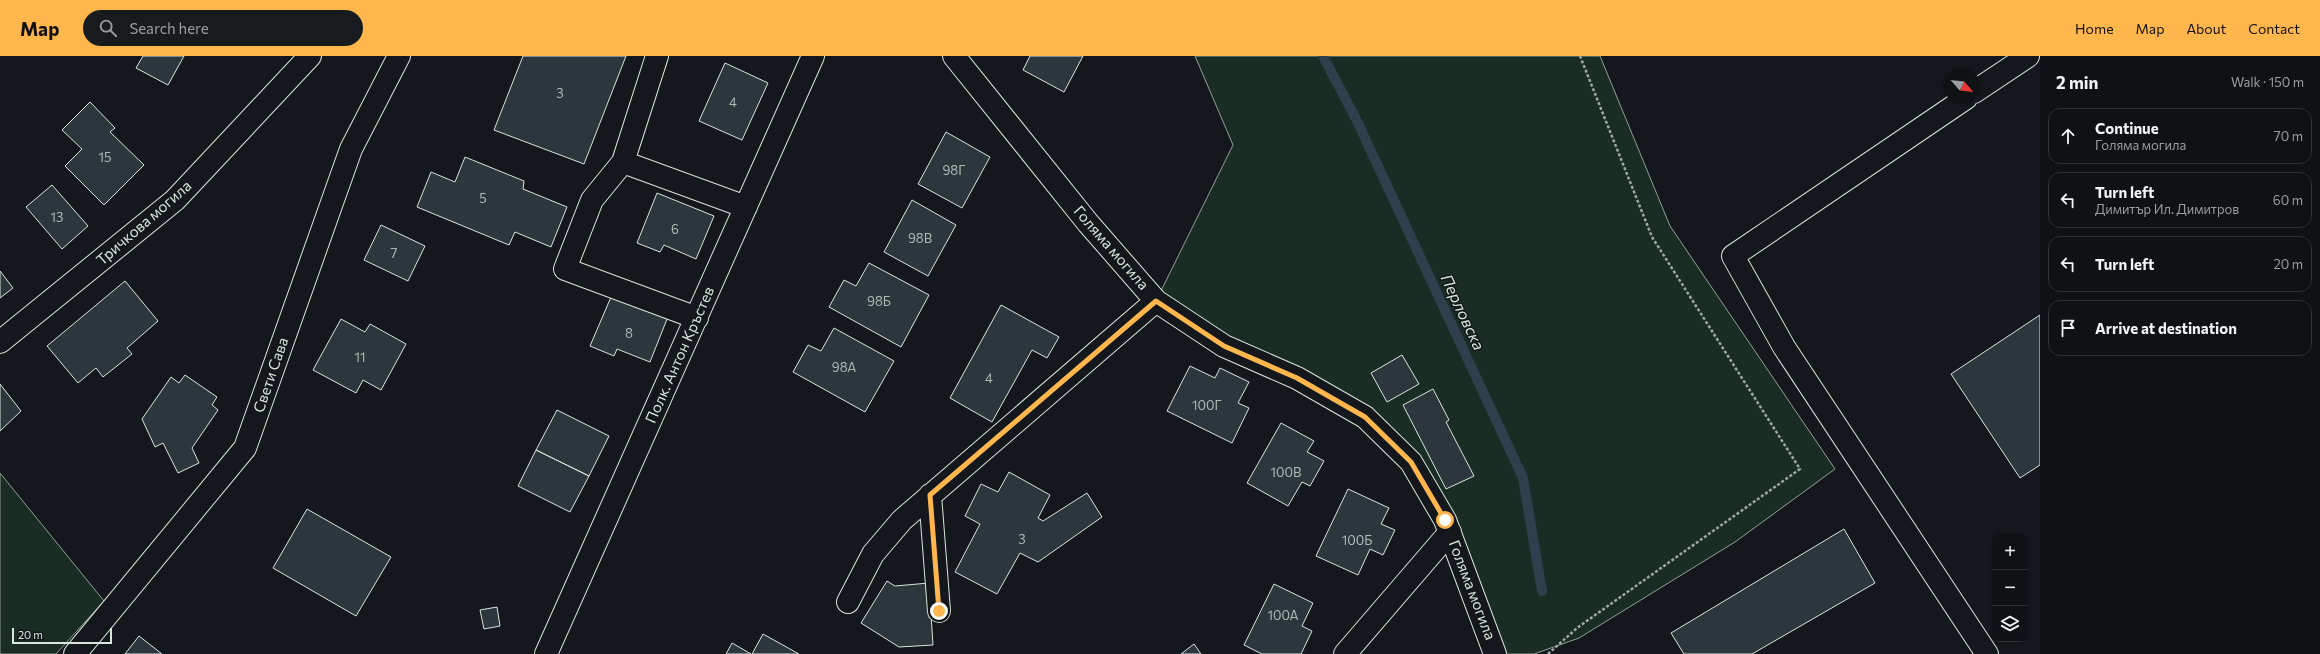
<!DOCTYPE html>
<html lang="en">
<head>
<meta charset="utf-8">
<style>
  :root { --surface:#0f1215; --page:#181b1e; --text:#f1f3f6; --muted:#9b9ea0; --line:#2f3234; --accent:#ffb74d }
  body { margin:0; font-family:Commissioner,sans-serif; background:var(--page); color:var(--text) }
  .controls { position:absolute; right:12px; bottom:12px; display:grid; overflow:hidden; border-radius:8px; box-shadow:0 1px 3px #0004 }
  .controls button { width:36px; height:36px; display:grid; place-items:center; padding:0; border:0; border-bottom:1px solid var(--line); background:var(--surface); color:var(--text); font:20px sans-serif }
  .compass { position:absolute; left:1944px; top:12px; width:36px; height:36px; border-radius:50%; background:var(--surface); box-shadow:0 1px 3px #0004; rotate:118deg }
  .scale { position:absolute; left:12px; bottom:10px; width:100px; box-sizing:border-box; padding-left:4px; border:2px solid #d8e6dc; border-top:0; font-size:11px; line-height:14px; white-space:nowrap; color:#d8e6dc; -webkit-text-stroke:3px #14181c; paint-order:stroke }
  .stop { position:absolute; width:12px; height:12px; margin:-9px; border:3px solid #ffb74d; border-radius:50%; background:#fff }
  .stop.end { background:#ffb74d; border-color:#fff; box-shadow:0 1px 4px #0008 }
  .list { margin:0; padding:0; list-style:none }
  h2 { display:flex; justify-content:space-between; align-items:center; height:52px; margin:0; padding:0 16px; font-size:17px }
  h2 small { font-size:13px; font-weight:400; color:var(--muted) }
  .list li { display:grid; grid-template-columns:26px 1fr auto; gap:12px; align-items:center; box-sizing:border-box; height:56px; margin:0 8px 8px; padding:0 8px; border:1px solid var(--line); border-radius:12px }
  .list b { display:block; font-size:15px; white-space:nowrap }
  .list p { margin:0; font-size:13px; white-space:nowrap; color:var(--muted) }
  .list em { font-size:13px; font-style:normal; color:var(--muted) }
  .icon { flex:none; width:22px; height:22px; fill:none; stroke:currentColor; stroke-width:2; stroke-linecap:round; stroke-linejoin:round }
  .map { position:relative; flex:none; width:2040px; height:598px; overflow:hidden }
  header { display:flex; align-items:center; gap:24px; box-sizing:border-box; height:56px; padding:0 20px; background:var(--accent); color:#111 }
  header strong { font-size:19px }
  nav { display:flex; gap:22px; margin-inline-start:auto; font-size:14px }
  .search { width:280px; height:36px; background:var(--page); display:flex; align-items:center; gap:10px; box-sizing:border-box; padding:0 14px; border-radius:22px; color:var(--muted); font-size:15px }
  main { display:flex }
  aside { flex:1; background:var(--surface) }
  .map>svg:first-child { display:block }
</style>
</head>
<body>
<header>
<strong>Map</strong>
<div class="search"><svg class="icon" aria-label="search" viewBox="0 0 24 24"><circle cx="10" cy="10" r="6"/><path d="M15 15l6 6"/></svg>Search here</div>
<nav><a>Home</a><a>Map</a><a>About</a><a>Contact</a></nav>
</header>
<main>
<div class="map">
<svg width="2040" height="598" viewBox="0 0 2040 598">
  <rect width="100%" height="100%" fill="#14181c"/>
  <path fill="#1a2d24" stroke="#939e99" d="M 1195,0 L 1600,0 L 1670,170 L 1835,413 L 1735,486 L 1579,582 L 1534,598 L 1495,598 L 1445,464 L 1365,361 L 1156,245 L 1233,89 Z
    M 0,417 L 104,545 L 56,598 L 0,598 Z"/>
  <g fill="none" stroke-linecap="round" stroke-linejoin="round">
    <path stroke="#2f3f4d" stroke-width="10" d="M 1323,0 L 1357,65 L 1523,422 L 1542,535"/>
  </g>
  <path fill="#2c363c" stroke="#d8e6dc" d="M 143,0 L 184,0 L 168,29 L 136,12 Z
    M 523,0 L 626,0 L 584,108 L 494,74 Z
    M 1030,0 L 1083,0 L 1064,36 L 1023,14 Z
    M 725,7 L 768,27 L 742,84 L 699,65 Z
    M 90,46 L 115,72 L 110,76 L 144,109 L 104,149 L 65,110 L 82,93 L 62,74 Z
    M 946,76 L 990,101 L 962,152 L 918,128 Z
    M 465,101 L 524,125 L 523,133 L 567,151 L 551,191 L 515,176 L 509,189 L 417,151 L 431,116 L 455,126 Z
    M 52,129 L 88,170 L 62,193 L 26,151 Z
    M 657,137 L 714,160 L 696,203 L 664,189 L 660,196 L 637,187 Z
    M 912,144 L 956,169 L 928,220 L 884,196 Z
    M 381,169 L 425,190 L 408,225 L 364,204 Z
    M 869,207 L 929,239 L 901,291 L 829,251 L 844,224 L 856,230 Z
    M 0,215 L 13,232 L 0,242 Z
    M 125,225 L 158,265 L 127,292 L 132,298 L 103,321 L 96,312 L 78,327 L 47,290 Z
    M 611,241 L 667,263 L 650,306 L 617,293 L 614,300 L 590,290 Z
    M 1001,249 L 1059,281 L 1047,302 L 1032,294 L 992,366 L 950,342 Z
    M 2040,259 L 2040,409 L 2020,422 L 1951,318 Z
    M 341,263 L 365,276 L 370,268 L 406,288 L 381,334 L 363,324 L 356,337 L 313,314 Z
    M 834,272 L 894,305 L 865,356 L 793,316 L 808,289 L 821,295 Z
    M 1402,299 L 1419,328 L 1387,346 L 1371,317 Z
    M 1190,310 L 1215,322 L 1220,312 L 1249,326 L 1238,347 L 1249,352 L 1232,387 L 1167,355 Z
    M 185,319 L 217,341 L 212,349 L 218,354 L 192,392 L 199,407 L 178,417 L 163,387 L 155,391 L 142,363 L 171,321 L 179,327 Z
    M 0,328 L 21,355 L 0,375 Z
    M 1433,333 L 1449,364 L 1446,366 L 1474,420 L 1446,433 L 1403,349 Z
    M 557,354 L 609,380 L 589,420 L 536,394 Z
    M 1281,367 L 1314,385 L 1307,396 L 1324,405 L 1310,430 L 1302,426 L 1288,450 L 1247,427 Z
    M 536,394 L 589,420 L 570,456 L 518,430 Z
    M 1009,416 L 1050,439 L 1038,462 L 1043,465 L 1087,437 L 1102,461 L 1038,506 L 1020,497 L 997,538 L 955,516 L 980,468 L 965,460 L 981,428 L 998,436 Z
    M 1348,433 L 1389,452 L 1381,468 L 1395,474 L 1383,499 L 1370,493 L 1358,519 L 1316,500 Z
    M 307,453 L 391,501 L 356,560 L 273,512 Z
    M 1844,473 L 1875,527 L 1752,598 L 1684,598 L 1671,577 Z
    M 887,525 L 895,530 L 929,527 L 933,589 L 899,591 L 861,567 Z
    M 1274,528 L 1313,547 L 1302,570 L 1312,575 L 1301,598 L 1262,598 L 1244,589 Z
    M 497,551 L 500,570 L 484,573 L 480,554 Z
    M 763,578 L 799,598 L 752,598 Z
    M 139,580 L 162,598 L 125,598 Z
    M 732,587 L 751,598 L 726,598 Z
    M 1194,588 L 1201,598 L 1181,598 Z"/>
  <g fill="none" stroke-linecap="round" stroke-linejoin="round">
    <defs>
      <path id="minor" d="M 657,0 L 623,106 L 746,151
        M 954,0 L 1088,167 L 1156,245 L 1224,290 L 1297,322 L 1365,361 L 1411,406 L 1445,464 L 1495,598
        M 1974,36 L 2028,0
        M 1966,42 L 1733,200 L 1784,291 L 1987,598
        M 623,106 L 592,144 L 565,213 L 697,262
        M 0,286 L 175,144 L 310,0
        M 930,439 L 939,555
        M 848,546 L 873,498 L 902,464 L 1156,245
        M 75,598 L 245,392 L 351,93 L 399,0
        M 546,598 L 813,0
        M 1345,598 L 1450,476"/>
    </defs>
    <use href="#minor" stroke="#d8e6dc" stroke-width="24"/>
    <path stroke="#9da8a2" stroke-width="2.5" stroke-dasharray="3 2" stroke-linecap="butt" d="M 1548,598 L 1577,572 L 1800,413 L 1652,181 L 1580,0"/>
    <use href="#minor" stroke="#14181c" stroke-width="22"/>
  </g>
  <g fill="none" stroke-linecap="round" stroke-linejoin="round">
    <path stroke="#ffb74d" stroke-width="5" d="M 939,555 L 930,439 L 1156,245 L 1224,290 L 1297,322 L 1365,361 L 1411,406 L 1445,464"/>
  </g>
  <g text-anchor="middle" stroke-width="3" stroke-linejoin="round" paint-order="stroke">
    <g font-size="13" fill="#adbab4">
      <text x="560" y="42">3</text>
      <text x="733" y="51">4</text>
      <text x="105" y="106">15</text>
      <text x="954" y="119">98Г</text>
      <text x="483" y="147">5</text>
      <text x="57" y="166">13</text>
      <text x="675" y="178">6</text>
      <text x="920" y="187">98В</text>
      <text x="394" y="202">7</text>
      <text x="879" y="250">98Б</text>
      <text x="629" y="282">8</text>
      <text x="360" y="306">11</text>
      <text x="844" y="316">98А</text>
      <text x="989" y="327">4</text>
      <text x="1207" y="354">100Г</text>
      <text x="1286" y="421">100В</text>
      <text x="1022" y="488">3</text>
      <text x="1357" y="489">100Б</text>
      <text x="1283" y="564">100А</text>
    </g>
    <g font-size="15" fill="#d8e6dc" stroke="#14181c">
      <text transform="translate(144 167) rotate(-41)" y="5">Тричкова могила</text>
      <text transform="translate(1111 192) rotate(49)" y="5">Голяма могила</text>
      <text transform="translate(680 299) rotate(-66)" y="5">Полк. Антон Кръстев</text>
      <text transform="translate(271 319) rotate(-71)" y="5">Свети Сава</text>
      <text transform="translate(1472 534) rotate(69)" y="5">Голяма могила</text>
    </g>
    <g font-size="16" font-style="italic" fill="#d8e6dc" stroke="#14181c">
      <text transform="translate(1463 256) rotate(65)" y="6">Перловска</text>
    </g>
  </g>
</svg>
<div class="controls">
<button>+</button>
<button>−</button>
<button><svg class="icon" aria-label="layers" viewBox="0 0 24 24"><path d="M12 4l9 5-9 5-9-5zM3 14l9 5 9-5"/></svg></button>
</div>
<svg class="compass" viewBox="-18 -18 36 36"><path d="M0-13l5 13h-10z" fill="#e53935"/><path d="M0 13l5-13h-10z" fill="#9b9ea0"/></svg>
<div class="scale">20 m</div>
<div class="stop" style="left:1445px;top:464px"></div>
<div class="stop end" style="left:939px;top:555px"></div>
</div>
<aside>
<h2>2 min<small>Walk · 150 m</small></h2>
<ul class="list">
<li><svg class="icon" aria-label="ahead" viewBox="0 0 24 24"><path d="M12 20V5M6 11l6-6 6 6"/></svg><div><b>Continue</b><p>Голяма могила</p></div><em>70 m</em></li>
<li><svg class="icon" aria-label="left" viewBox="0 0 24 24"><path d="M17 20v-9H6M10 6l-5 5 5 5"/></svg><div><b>Turn left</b><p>Димитър Ил. Димитров</p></div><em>60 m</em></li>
<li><svg class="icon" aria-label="left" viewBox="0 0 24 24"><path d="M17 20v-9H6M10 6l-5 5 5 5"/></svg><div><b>Turn left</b></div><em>20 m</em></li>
<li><svg class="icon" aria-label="arrive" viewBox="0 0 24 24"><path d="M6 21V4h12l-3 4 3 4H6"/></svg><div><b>Arrive at destination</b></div></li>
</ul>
</aside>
</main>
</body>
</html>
